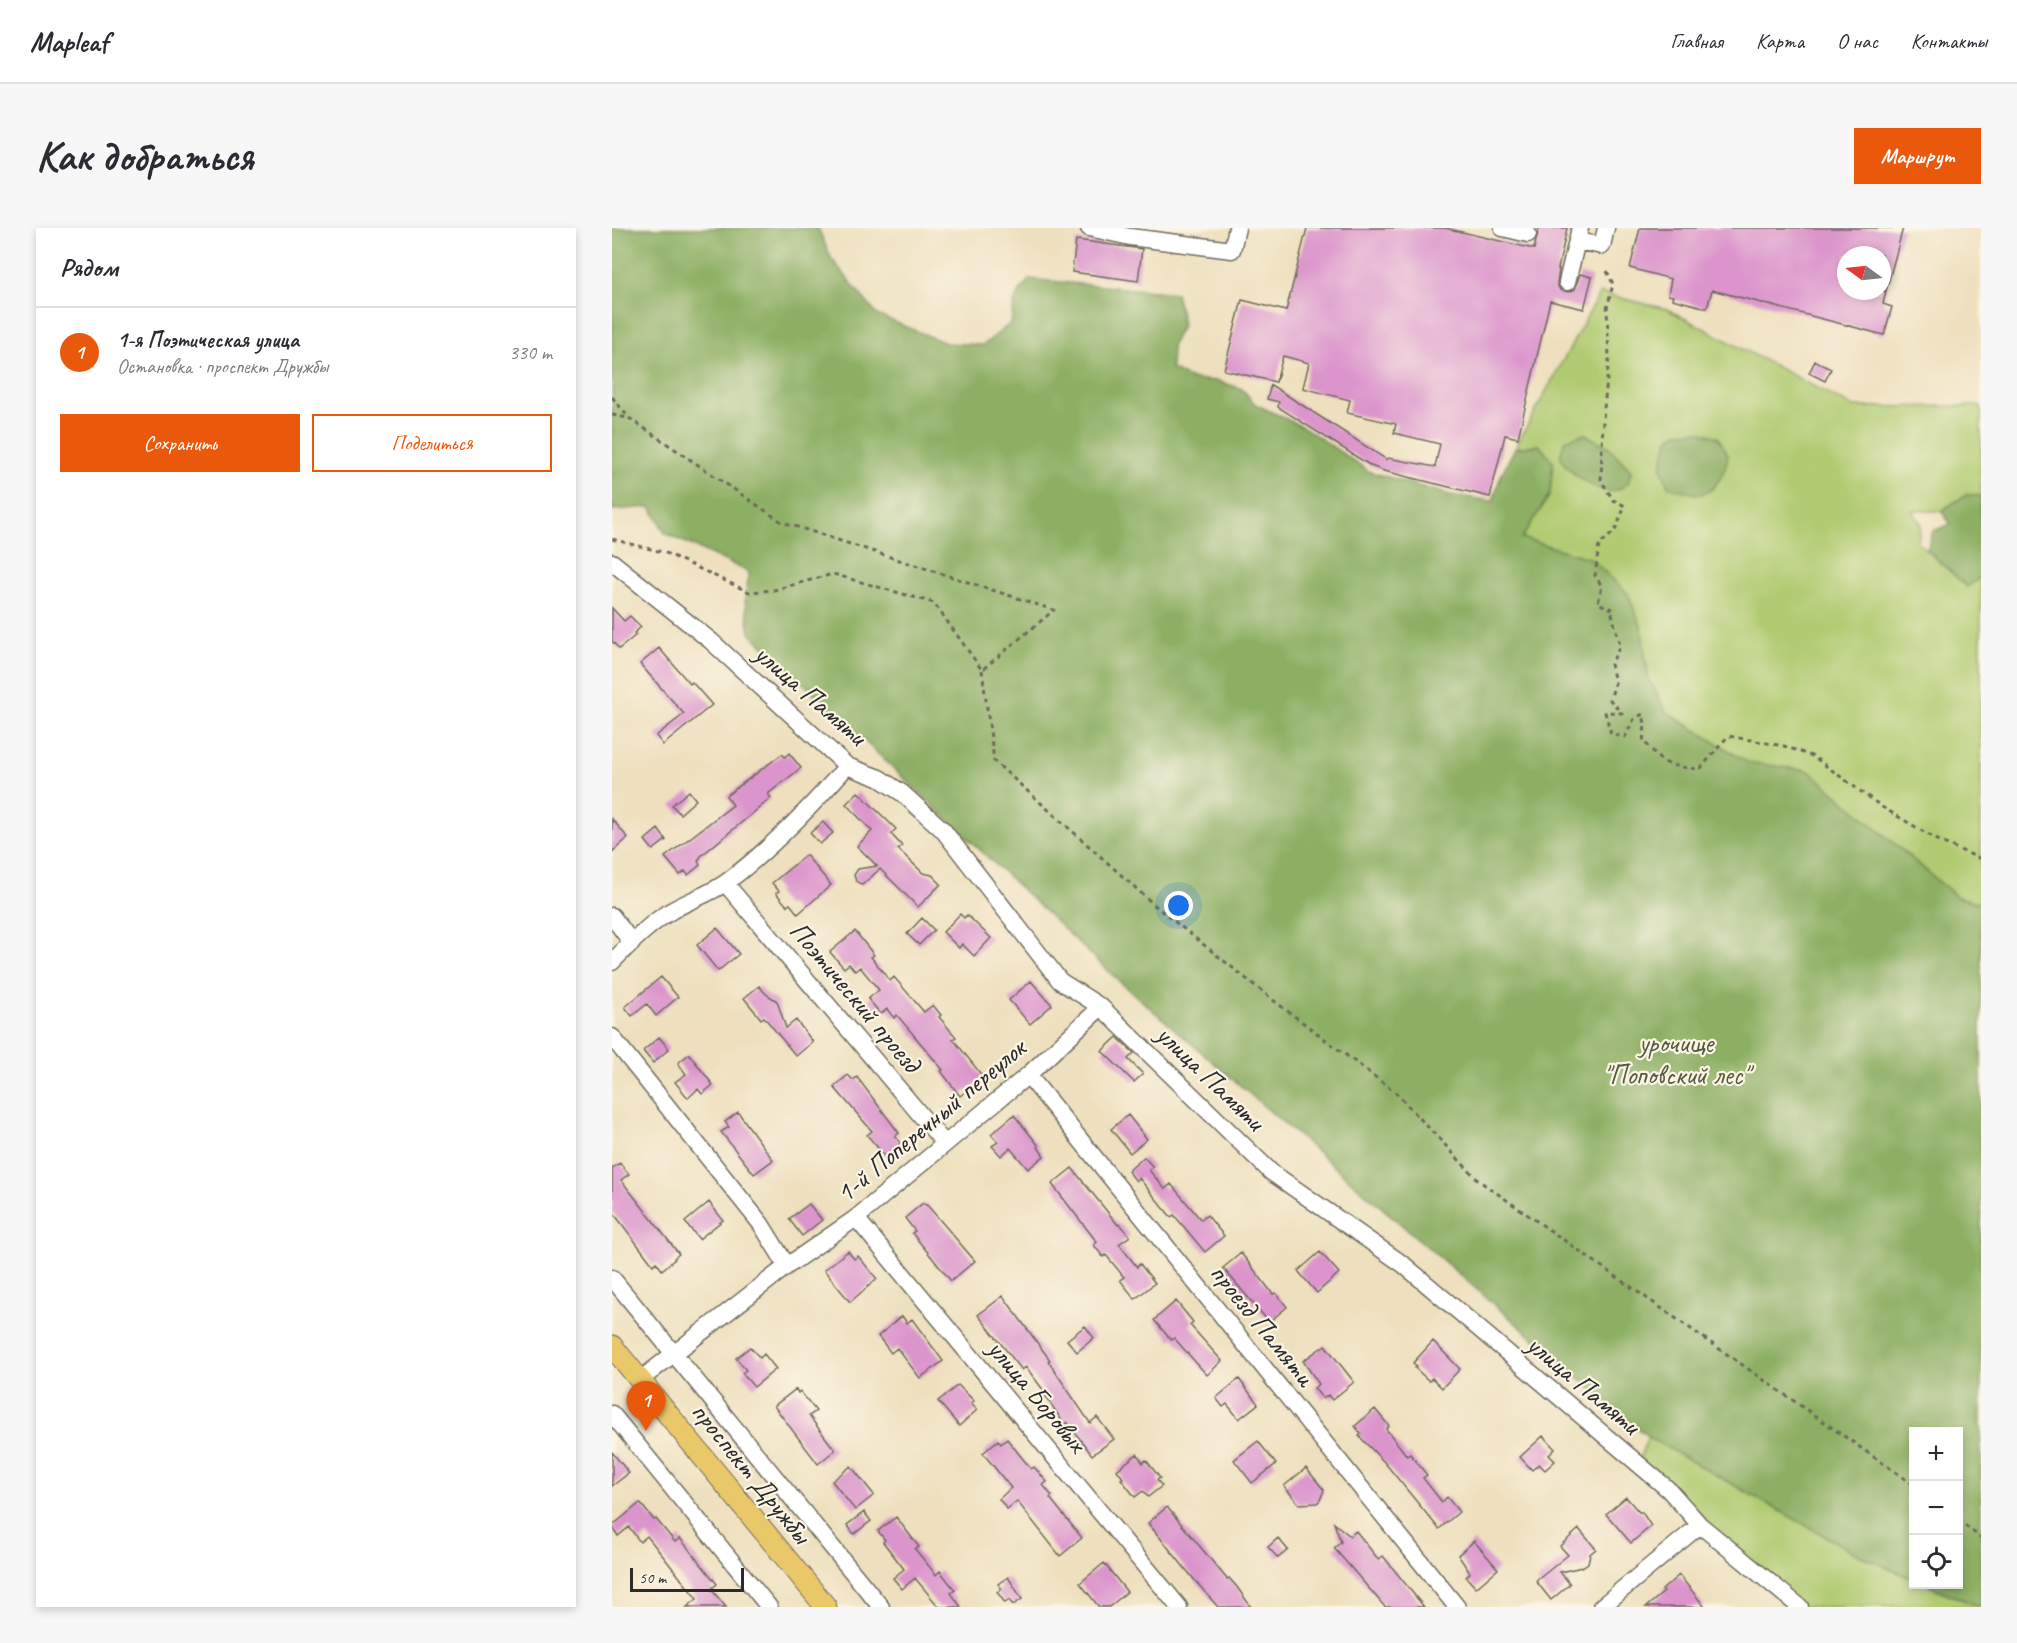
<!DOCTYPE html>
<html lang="ru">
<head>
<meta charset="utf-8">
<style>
  :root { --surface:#fff; --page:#f7f7f7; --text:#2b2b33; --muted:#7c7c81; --line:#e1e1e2; --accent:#ea580c }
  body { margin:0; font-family:Caveat,sans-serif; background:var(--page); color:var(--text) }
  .controls { position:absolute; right:18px; bottom:18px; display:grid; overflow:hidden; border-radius:0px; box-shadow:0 3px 9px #0003 }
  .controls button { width:54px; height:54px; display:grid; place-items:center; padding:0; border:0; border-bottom:2px solid var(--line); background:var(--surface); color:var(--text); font:30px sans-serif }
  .compass { position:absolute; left:1225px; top:18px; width:54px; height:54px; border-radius:50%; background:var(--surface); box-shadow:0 3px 9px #0003; rotate:285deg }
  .scale { position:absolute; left:18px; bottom:15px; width:114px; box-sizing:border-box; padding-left:6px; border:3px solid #2b2b2b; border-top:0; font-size:16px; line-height:21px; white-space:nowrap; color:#2b2b2b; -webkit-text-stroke:4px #fcf5e5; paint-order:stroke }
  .you { position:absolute; left:567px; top:678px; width:21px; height:21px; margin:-15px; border:4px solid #fff; border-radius:50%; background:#1a73e8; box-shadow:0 0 0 9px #1a73e833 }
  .badge { display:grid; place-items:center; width:39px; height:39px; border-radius:50%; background:var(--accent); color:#fff; font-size:20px; font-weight:700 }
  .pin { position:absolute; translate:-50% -50px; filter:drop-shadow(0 2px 3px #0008) }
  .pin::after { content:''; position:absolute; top:32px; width:21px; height:18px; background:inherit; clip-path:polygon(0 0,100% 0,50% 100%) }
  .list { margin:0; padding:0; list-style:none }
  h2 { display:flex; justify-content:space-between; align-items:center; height:78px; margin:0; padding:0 24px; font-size:26px }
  h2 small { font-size:20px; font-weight:400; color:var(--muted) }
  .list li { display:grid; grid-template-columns:39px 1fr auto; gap:18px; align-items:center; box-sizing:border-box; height:90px; padding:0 24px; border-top:2px solid var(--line) }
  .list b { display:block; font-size:22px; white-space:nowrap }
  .list p { margin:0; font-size:20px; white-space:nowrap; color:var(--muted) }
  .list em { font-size:20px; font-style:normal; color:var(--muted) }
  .actions { display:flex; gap:12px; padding:18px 24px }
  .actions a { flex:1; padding:14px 0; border:2px solid var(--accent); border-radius:0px; text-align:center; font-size:21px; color:var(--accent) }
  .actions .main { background:var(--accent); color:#fff }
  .icon { flex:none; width:33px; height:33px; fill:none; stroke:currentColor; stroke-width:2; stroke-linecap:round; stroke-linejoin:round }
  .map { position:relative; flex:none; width:1369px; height:1379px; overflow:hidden; border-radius:0px }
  header { display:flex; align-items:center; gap:36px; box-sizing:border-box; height:84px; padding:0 30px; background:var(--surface); border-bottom:2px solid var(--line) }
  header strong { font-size:28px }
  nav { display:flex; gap:33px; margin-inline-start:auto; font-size:21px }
  .intro { display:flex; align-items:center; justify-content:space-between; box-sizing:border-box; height:144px; padding:0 36px }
  h1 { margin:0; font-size:42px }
  .button { padding:15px 27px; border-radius:0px; background:var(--accent); color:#fff; font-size:21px; font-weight:700 }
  main { display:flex; gap:36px; padding:0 36px }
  aside { flex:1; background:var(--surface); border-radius:0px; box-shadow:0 3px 9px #0003 }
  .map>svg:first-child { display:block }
</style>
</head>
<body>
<header>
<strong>Mapleaf</strong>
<nav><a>Главная</a><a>Карта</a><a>О нас</a><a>Контакты</a></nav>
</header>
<div class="intro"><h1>Как добраться</h1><a class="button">Маршрут</a></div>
<main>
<aside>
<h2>Рядом<small></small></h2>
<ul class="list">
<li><span class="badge">1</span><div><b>1-я Поэтическая улица</b><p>Остановка · проспект Дружбы</p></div><em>330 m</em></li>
</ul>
<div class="actions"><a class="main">Сохранить</a><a>Поделиться</a></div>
</aside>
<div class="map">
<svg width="1369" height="1379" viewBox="0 0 1369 1379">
  <rect width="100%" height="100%" fill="#fcf5e5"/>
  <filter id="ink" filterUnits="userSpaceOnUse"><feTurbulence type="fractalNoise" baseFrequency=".0167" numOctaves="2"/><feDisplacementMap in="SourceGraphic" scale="12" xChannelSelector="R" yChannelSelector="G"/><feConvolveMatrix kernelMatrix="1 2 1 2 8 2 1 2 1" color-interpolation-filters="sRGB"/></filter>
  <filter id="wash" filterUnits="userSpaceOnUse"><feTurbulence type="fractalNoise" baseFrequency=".008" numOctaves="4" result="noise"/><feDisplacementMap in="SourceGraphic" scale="24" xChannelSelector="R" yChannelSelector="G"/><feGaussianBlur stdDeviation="1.35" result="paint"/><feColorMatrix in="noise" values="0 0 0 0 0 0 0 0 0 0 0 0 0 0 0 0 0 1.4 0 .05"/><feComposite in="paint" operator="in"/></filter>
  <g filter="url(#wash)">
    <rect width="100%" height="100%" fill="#eee0be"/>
    <path fill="#b0cb71" stroke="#6e7b4e" stroke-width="1.5" fill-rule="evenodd" d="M 988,65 L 1055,81 L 1241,179 L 1369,178 L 1369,268 L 1354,267 L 1329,283 L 1301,283 L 1309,296 L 1306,314 L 1355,358 L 1369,349 L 1369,675 L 1345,669 L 1197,543 L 1135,535 L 1054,484 L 1036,449 L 1029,398 L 979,331 L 909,310 L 938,267 L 927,217 L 903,220 ZM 973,206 L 964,248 C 951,233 947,232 953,212 Z
      M 1036,1209 L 1247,1327 L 1301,1351 L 1302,1356 L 1315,1357 L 1368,1379 L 1184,1379 L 1024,1238 Z"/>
    <path fill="#8caf63" stroke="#5c6d47" stroke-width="1.5" d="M 0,0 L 206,0 L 219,30 L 265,87 L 334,115 L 371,117 L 399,95 L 403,71 L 417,51 L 564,65 L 571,96 L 560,117 L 559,141 L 579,151 L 606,153 L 630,161 L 643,176 L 693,200 L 758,244 L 838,267 L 881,273 L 889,247 L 903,220 L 927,217 L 941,234 L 938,266 L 910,310 L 979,331 L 1016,366 L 1029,398 L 1036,449 L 1054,484 L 1135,534 L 1197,543 L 1345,669 L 1369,675 L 1369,1379 L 1315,1357 L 1346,1356 L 1346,1204 L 1302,1204 L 1301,1351 L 1247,1327 L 1036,1209 L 508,754 L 138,405 L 133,372 L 137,344 L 53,305 L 39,279 L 0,282 Z
      M 1086,203 L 1106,209 L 1116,227 C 1114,242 1104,267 1085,266 C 1076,265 1065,261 1056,258 L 1049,239 L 1056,212 L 1065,204 Z
      M 973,206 L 997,219 L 1019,243 L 1016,255 C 1009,260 1004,264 995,263 C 982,261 948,240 949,226 C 949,222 952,216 953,212 Z
      M 1354,267 L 1369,268 L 1369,349 L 1355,359 L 1315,322 L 1321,303 L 1339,296 L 1329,283 Z"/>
    <g id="blocks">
      <path fill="#db95cc" d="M 695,0 L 833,0 L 922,21 L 927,0 L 955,0 L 946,41 L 947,41 L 945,56 L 948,62 L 957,64 L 963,61 L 968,46 L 980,49 L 972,81 L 938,73 L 906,210 L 893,207 L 878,269 L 772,243 L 759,238 L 666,179 L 667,174 L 655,171 L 659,157 L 775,232 L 776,230 L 823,239 L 828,216 L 782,205 L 784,196 L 735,185 L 738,172 L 691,160 L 697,135 L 671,128 L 664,154 L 612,142 L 630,72 L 674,83 Z
        M 1028,0 L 1291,0 L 1274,63 L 1270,62 L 1270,27 L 1234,27 L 1234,63 L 1274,63 L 1271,76 L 1280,79 L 1272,107 L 1100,62 L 1095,80 L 1060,71 L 1061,68 L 1056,67 L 1059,51 L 1018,40 Z
        M 464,12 L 530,21 L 526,53 L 460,44 Z
        M 1203,133 L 1219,141 L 1213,153 L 1197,145 Z
        M 0,380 L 12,393 L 18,388 L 29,399 L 22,405 L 24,407 L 7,421 L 0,413 Z
        M 47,420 L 78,456 L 80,454 L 100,477 L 51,517 L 44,508 L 72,486 L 28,436 Z
        M 177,525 L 189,540 L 156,566 L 159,570 L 89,628 L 86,633 L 88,637 L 76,647 L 73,643 L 68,647 L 53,629 L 121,577 L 114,568 L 170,526 L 173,529 Z
        M 77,563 L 84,572 L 68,586 L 60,577 Z
        M 246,564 L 284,601 L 279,606 L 290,618 L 286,621 L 311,645 L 320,647 L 329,656 L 306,679 L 268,641 L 250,657 L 244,653 L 242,647 L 246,641 L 265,638 L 245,618 L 260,603 L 234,576 Z
        M 0,591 L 16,610 L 0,624 Z
        M 211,594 L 221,605 L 208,616 L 198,605 Z
        M 46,601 L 54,612 L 41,622 L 33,612 Z
        M 194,627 L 219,657 L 186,686 L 178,676 L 175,678 L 164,665 L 167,663 L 160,655 Z
        M 348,686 L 352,690 L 355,687 L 379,710 L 362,728 L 350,716 L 347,720 L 331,704 Z
        M 310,690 L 322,702 L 307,717 L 295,706 Z
        M 105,700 L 127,726 L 106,743 L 85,717 Z
        M 243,703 L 262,727 L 259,729 L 278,753 L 282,749 L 312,784 L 321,777 L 329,787 L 327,789 L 344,809 L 341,811 L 372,850 L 348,868 L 329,843 L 331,842 L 285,787 L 282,790 L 275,781 L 269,786 L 256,771 L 267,762 L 248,739 L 243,743 L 237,736 L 232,740 L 218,724 Z
        M 49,749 L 66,769 L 44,788 L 35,776 L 20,788 L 13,779 Z
        M 419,753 L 440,777 L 418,796 L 397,772 Z
        M 147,758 L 154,766 L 165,773 L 174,800 L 184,792 L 201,814 L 184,828 L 152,789 L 149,791 L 132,770 Z
        M 47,809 L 57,821 L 41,835 L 31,823 Z
        M 505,809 L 522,825 L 516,831 L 531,846 L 522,854 L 490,823 Z
        M 77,826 L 101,857 L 90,866 L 86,861 L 76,870 L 63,854 L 74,846 L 66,835 Z
        M 236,847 L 241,852 L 245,849 L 287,905 L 283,908 L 289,915 L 273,928 L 255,907 L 260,903 L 222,859 Z
        M 126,884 L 161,932 L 142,946 L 109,904 L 117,899 L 113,894 Z
        M 402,887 L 427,918 L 426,919 L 432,928 L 416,941 L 398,920 L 389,928 L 380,918 L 386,914 L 379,906 Z
        M 516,887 L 535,911 L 518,925 L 499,901 Z
        M 532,929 L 541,939 L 537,942 L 553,961 L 559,956 L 589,992 L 595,987 L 612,1008 L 593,1024 L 562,987 L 559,989 L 527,950 L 524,953 L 516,943 Z
        M 8,935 L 17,946 L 9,952 L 67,1026 L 62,1030 L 63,1031 L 50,1042 L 44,1034 L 41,1037 L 0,983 L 0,940 Z
        M 460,940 L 506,997 L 508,996 L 518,1008 L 507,1016 L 525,1039 L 528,1036 L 543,1055 L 523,1071 L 508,1052 L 512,1049 L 494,1027 L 491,1029 L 482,1017 L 485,1014 L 440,956 Z
        M 97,974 L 111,992 L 87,1011 L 73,994 Z
        M 311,975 L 316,978 L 363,1033 L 339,1053 L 300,1005 L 303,1003 L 293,990 Z
        M 197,976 L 210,992 L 190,1008 L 177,991 Z
        M 236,1023 L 242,1031 L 246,1028 L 265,1051 L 238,1074 L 212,1042 Z
        M 708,1024 L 727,1045 L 705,1065 L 686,1043 Z
        M 629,1025 L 661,1066 L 664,1065 L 675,1079 L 657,1094 L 611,1040 Z
        M 391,1068 L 438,1132 L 436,1133 L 478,1195 L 485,1189 L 502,1211 L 480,1227 L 455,1194 L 452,1196 L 431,1164 L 432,1163 L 414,1139 L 410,1142 L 366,1087 Z
        M 564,1073 L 581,1094 L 578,1097 L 610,1133 L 595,1147 L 562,1110 L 559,1112 L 542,1092 Z
        M 290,1088 L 295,1095 L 300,1091 L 331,1133 L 308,1150 L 285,1120 L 279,1125 L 266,1108 Z
        M 473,1098 L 482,1110 L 465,1124 L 455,1112 Z
        M 821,1113 L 848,1141 L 830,1160 L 820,1150 L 817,1153 L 803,1140 L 805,1138 L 801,1135 Z
        M 713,1117 L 742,1154 L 720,1172 L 716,1167 L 711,1171 L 702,1160 L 707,1156 L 691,1133 Z
        M 138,1119 L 148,1130 L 152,1126 L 164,1141 L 142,1159 L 130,1145 L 134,1142 L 124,1130 Z
        M 627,1151 L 646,1176 L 627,1191 L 615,1176 L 611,1179 L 604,1170 Z
        M 346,1157 L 362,1173 L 359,1175 L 365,1182 L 347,1198 L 326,1173 Z
        M 184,1161 L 186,1165 L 188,1163 L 204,1183 L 197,1188 L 223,1222 L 206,1236 L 162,1178 Z
        M 763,1181 L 777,1198 L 774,1201 L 795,1228 L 798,1226 L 815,1247 L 811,1250 L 830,1274 L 835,1269 L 847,1284 L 827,1301 L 773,1235 L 747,1208 L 749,1206 L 743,1198 Z
        M 931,1208 L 943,1221 L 937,1227 L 943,1233 L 933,1242 L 927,1236 L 920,1242 L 908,1229 Z
        M 395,1211 L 419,1241 L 422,1239 L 435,1254 L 431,1257 L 440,1268 L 438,1270 L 470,1310 L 448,1328 L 405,1273 L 395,1281 L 387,1271 L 399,1260 L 371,1225 L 386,1212 L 389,1216 Z
        M 646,1213 L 664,1236 L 640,1255 L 622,1232 Z
        M 0,1224 L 17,1245 L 0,1258 Z
        M 525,1226 L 531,1235 L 534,1232 L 548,1250 L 545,1252 L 550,1258 L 536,1269 L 531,1263 L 523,1269 L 509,1251 L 511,1250 L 505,1242 Z
        M 239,1238 L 262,1267 L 243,1282 L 220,1253 Z
        M 694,1240 L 712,1262 L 708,1272 L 705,1275 L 687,1276 L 672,1258 Z
        M 1014,1269 L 1027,1284 L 1030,1284 L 1039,1298 L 1019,1315 L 994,1286 Z
        M 28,1275 L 42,1292 L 44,1291 L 63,1314 L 68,1310 L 105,1356 L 99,1361 L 114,1379 L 75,1379 L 85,1371 L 35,1308 L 28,1314 L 17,1299 L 6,1308 L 0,1298 Z
        M 555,1279 L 615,1351 L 617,1350 L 625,1359 L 639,1379 L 606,1379 L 585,1355 L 536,1295 Z
        M 252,1284 L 259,1293 L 242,1306 L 235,1297 Z
        M 284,1289 L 307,1319 L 303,1321 L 324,1347 L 328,1343 L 343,1362 L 339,1365 L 349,1379 L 327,1379 L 303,1350 L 290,1361 L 281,1350 L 292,1341 L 271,1314 L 273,1312 L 266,1303 Z
        M 722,1295 L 738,1308 L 744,1303 L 766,1331 L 771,1328 L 812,1379 L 773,1379 L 722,1320 L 729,1314 Z
        M 967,1301 L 984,1321 L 978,1326 L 976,1335 L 970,1339 L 948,1344 L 958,1356 L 939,1372 L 924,1353 L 956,1327 L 948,1318 Z
        M 666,1310 L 676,1322 L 666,1330 L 656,1319 Z
        M 862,1313 L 886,1341 L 864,1360 L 854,1349 L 858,1345 L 846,1327 Z
        M 492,1335 L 515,1364 L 497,1379 L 487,1379 L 468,1355 Z
        M 1067,1347 L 1093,1379 L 1034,1379 L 1052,1364 L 1050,1362 Z
        M 396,1349 L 410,1371 L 401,1377 L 397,1372 L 393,1375 L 385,1364 L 390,1361 L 386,1356 Z"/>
    </g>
  </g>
  <g filter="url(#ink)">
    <use href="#blocks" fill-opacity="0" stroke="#6f6a5e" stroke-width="1.5"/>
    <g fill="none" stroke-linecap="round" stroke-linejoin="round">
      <defs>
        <path id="minor" d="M 477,0 L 518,9 L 620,22 L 625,0
          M 891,0 L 916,6
          M 965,13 L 990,18 L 994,0
          M 955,54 L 968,0
          M 0,334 L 99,413 L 235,538 L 267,550 L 290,565 L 331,602 L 448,753 L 489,779 L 659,944 L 792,1037 L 1057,1262 L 1088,1297 L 1188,1379
          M 114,656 L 333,916
          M 0,688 L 20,715
          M 0,734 C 18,716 37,696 59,683 C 77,672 99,666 116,653 C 160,620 199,579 235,538
          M 0,809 L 149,996 L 175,1038
          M 416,847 L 845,1379
          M 244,990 L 567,1379
          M 0,1050 L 269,1379
          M 28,1152 L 175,1038 L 244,990 L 416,847 L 489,779
          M 0,1186 L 157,1379
          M 989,1379 L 1088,1297"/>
        <path id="major" d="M 0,1118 L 214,1379"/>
      </defs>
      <use href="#minor" stroke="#6f6a5e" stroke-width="19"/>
      <use href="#major" stroke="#6f6a5e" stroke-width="23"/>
      <path stroke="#6f6a5e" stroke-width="3" stroke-dasharray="4.5 4.5" stroke-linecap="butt" d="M 995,43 L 1001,56 L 995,80 L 997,131 L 991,191 L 989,252 L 1001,272 L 1013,278 L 1003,303 L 987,317 L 983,348 L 990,358 L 986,375 L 1002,382 L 1000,386 L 1008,418 L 999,436 L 1003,455 L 998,472 L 1010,485 L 993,484 L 999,506 L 1013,509 L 1022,491 L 1031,486 L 1033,496 L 1031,514 C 1041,520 1042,527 1049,532 C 1059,539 1076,540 1088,541 L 1116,508 L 1172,518 L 1202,529 L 1270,579 L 1329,614 L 1369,631
        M 0,169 L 17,190 L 170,294 L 442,382 L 370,442 L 322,375 L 221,346 L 162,362 L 137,364 L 54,325 L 0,311
        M 0,187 L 16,190
        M 370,442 L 382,533 L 547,681 L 661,772 L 783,864 L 866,952 L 1302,1257
        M 1346,1292 L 1369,1310"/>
      <use href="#minor" stroke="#fff" stroke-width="16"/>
      <use href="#major" stroke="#eac769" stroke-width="21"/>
    </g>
  </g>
  <g text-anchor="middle" stroke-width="4.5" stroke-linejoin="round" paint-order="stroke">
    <g font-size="28" fill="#2b2b2b" stroke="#fcf5e5">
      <text transform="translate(199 466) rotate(41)" y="10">улица Памяти</text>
      <text transform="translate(244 768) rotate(50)" y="10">Поэтический проезд</text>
      <text transform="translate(599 849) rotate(44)" y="10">улица Памяти</text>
      <text transform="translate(318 892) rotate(-40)" y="10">1-й Поперечный переулок</text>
      <text transform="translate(651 1096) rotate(51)" y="10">проезд Памяти</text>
      <text transform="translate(972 1156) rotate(40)" y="10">улица Памяти</text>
      <text transform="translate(426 1167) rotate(50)" y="10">улица Боровых</text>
      <text transform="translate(140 1244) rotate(51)" y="10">проспект Дружбы</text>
    </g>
    <g font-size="28" fill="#535b40" stroke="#fcf5e5">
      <text x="1064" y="824">урочище<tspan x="1064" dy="32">"Поповский лес"</tspan></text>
    </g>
  </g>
</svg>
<div class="controls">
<button>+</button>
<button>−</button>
<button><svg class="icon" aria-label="locate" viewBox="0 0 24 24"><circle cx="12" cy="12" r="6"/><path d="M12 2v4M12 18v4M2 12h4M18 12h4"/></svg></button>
</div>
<svg class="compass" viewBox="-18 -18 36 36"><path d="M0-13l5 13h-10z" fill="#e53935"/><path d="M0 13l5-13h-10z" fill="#7c7c81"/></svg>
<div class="scale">50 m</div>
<div class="you"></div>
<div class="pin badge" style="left:34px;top:1203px">1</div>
</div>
</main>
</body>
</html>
